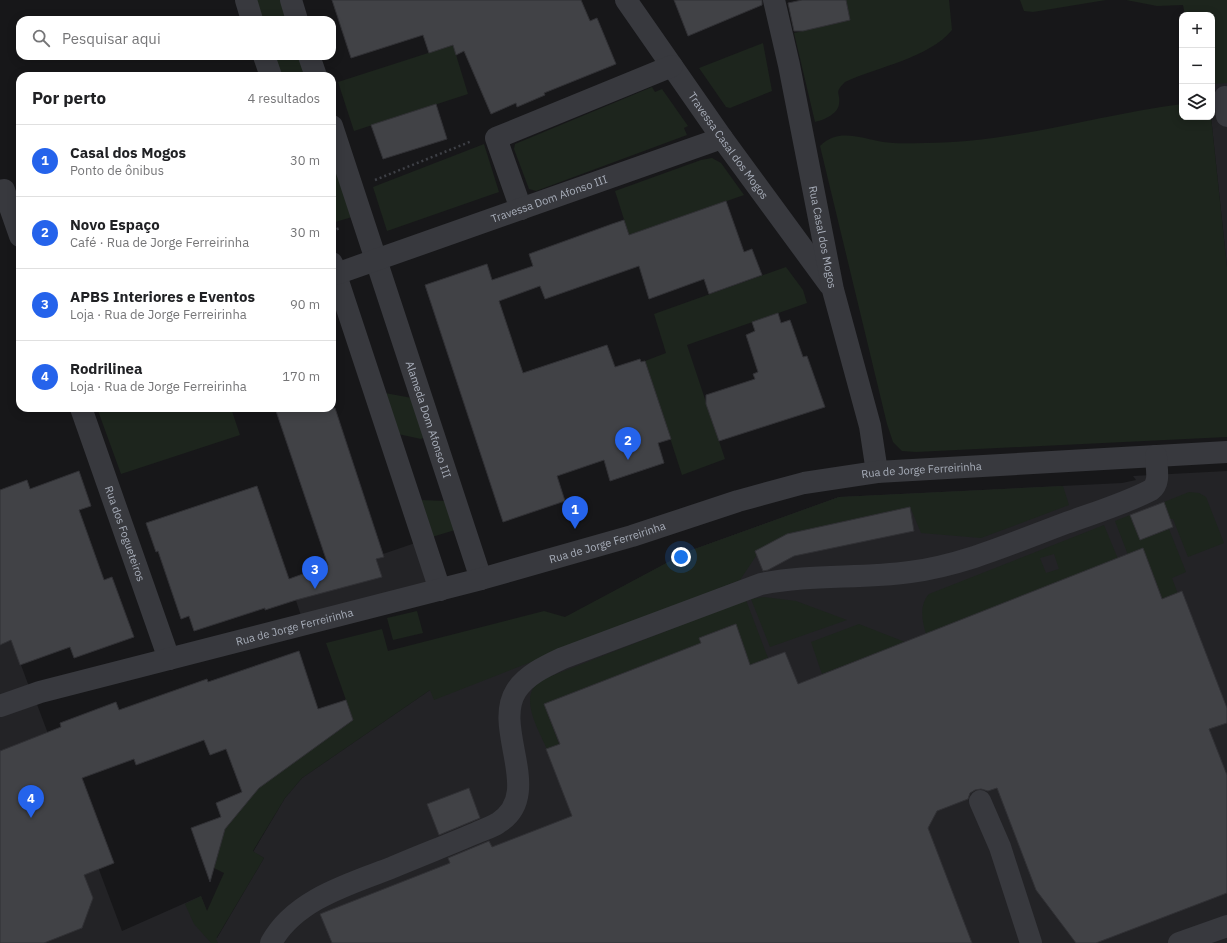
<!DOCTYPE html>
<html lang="pt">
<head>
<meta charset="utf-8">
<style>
  :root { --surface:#fff; --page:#f6f6f6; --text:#202124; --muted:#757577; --line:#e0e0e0; --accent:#2563eb }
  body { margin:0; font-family:"IBM Plex Sans",sans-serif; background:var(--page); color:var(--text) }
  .controls { position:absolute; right:12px; top:12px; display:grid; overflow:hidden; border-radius:8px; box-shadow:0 2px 10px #0003 }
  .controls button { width:36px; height:36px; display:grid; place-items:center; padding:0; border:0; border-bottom:1px solid var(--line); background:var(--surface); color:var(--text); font:20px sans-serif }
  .you { position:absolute; left:681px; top:557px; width:14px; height:14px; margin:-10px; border:3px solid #fff; border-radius:50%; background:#1a73e8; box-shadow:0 0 0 6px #1a73e833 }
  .badge { display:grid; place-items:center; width:26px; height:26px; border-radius:50%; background:var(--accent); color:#fff; font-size:13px; font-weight:700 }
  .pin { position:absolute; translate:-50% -33px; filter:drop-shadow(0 1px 2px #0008) }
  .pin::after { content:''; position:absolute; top:21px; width:14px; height:12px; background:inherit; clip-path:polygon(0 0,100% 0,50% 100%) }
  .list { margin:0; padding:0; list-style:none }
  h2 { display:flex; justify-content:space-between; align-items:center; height:52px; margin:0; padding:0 16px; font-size:17px }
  h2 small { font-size:13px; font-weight:400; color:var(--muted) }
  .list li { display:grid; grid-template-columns:26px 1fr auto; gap:12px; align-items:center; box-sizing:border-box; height:72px; padding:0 16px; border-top:1px solid var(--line) }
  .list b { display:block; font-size:15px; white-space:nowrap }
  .list p { margin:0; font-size:13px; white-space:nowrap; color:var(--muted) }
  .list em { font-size:13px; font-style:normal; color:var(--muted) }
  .icon { flex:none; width:22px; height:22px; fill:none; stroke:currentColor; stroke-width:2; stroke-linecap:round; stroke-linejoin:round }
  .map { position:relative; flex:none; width:1227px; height:943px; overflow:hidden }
  .search { position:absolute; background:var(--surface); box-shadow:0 2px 10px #0003; left:16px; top:16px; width:320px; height:44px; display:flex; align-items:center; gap:10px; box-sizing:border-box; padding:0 14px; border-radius:12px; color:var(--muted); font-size:15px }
  .panel { position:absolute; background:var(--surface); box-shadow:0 2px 10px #0003; left:16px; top:72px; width:320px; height:340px; border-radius:12px }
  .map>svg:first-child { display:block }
</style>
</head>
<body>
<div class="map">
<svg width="1227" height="943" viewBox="0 0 1227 943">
  <rect width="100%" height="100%" fill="#171719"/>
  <path fill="#232326" d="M 1227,0 L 1227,267 L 1211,117 L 1212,15 Z
    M 1227,471 L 1227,943 L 0,943 L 0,711 L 35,699 L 122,931 L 201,896 L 217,938 L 264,858 L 253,852 L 285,798 L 302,778 L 430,690 L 689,551 L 839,497 L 1122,483 L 1136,480 L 1133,476 Z
    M 421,541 L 434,587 L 303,622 L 289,579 L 328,565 L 331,574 L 384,557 L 383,554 Z
    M 0,608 L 31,692 L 0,703 Z"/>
  <path fill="#1d251d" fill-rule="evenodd" d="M 255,0 L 281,0 L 287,20 L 262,20 Z
    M 846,0 L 949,0 L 952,30 C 929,58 877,67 845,82 C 833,94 841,92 839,104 C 838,114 824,120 815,122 L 794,33 L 850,20 Z
    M 1020,0 L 1106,0 L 1033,12 L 1024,11 Z
    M 1126,0 L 1227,0 L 1227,83 L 1212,84 L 1212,15 L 1185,15 L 1183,5 L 1157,6 Z
    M 763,43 L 772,91 L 730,108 L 726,107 L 699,68 Z
    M 453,45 L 468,94 L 354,131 L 338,82 Z
    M 274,56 L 299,56 L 305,76 L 280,76 Z
    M 652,87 L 655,92 L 662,89 L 688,126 L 684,128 L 687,135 L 536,191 L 529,189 L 514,149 L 515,144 Z
    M 1182,104 L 1182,117 L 1211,117 L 1227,267 L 1227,437 L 916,452 L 902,451 L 893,442 L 887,424 L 820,146 C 838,128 860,138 883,142 C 896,144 911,143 925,143 C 1013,143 1096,115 1182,104 Z
    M 484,144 L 499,192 L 387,231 L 373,187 Z
    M 712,158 L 721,163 L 744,195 L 629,235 L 615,191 L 701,160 Z
    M 332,166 L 335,166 L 352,217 L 332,223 Z
    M 786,267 L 803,290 L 807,303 L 687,345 L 725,459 L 682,475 L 645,361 L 666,353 L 654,314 Z
    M 385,393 L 412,398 L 425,437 L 421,439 L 398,434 Z
    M 97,408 L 231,408 L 240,435 L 121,474 Z
    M 1063,486 L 1069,505 L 981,538 L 921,533 L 911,509 L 788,536 L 758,553 L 740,580 L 434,700 L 430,690 L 302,778 L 285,798 L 253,851 L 264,858 L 216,939 L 218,943 L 211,943 L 194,924 L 185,904 L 201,896 L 207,911 L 224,873 L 214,868 L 225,829 L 258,788 L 353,720 L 326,643 L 382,629 L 388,651 L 544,611 L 565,617 L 689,551 L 839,497 Z
    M 1189,492 L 1199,493 L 1206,497 L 1224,543 L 1188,557 L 1173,519 L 1170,519 L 1164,502 Z
    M 420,500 L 446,501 L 455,530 L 432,537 Z
    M 1130,515 L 1140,540 L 1169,529 L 1186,572 L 1172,578 L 1178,594 L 1163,600 L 1143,549 L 1128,555 L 1115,521 Z
    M 1104,525 L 1118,559 L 926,634 C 922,621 919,605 929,594 ZM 1054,554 L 1059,569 L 1046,573 L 1040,558 Z
    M 764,597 L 796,601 L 847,620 L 770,647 L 751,599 Z
    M 746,600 L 768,658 L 750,665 L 735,624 L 699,638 L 701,643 L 544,704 L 559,744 L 547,749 C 540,733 522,703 534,687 C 537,683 542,681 546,678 Z
    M 417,611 L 423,633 L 393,640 L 387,618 Z
    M 859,624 L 905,642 L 822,674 L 811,642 Z"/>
  <path fill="#414246" stroke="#313135" d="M 332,0 L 581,0 L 590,21 L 597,18 L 616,64 L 544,93 L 545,95 L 517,107 L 516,103 L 491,114 L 464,51 L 456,55 L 453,45 L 429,53 L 423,35 L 351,58 Z
    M 674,0 L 762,0 L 762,5 L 688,36 Z
    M 802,0 L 846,0 L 850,20 L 803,31 L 794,31 L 788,3 Z
    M 436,104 L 447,139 L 383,159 L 371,125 Z
    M 726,201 L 744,252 L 752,249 L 762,275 L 709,294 L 704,279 L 649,299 L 639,266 L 545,299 L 540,286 L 499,301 L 523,373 L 607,345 L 615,367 L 640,359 L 641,362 L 645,361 L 671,439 L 658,443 L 664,463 L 610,481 L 604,460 L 557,476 L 565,501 L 503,522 L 425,285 L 487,264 L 492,280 L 533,266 L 529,254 L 612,224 L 624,220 L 629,235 Z
    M 778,313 L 781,323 L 790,320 L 803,357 L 807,356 L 825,407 L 719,441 L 706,404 L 706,395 L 755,379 L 753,374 L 758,372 L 746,335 L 755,331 L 752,322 Z
    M 275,408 L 335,408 L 384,557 L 376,559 L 382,577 L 296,600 L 265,610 L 265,608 L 194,631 L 189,616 L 181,619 L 158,551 L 156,552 L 146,523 L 257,486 L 289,579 L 328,565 Z
    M 79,471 L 91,506 L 79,510 L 104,580 L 112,577 L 134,637 L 74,658 L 70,647 L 20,665 L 11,640 L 0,645 L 0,490 L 27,480 L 30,489 Z
    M 1164,502 L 1173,527 L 1140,540 L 1130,515 Z
    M 910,507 L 914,531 L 794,556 L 768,570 L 763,571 L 755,551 L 787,534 Z
    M 1143,548 L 1162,599 L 1182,591 L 1227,708 L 1227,723 L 1209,729 L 1227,775 L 1227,893 L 1096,943 L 1076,943 L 1036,890 L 997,788 L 988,791 L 981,789 L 975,790 L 970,793 L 968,799 L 937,811 L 928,828 L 972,943 L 332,943 L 320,914 L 450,863 L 448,858 L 489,841 L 492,847 L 572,816 L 546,749 L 560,744 L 544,704 L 701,643 L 699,638 L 736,624 L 750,665 L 785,652 L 798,684 Z
    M 299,651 L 318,709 L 346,700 L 353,720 L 259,788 L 225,829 L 210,882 L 191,828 L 221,817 L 216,803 L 242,792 L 226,749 L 210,755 L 204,740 L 136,765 L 134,759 L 82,778 L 114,863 L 84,875 L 93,898 L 82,928 L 44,943 L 0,943 L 0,751 L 61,727 L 60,723 L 116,702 L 119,710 L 207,679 L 208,682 Z
    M 469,788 L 480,818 L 439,835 L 427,804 Z"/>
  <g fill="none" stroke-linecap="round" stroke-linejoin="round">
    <path stroke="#3e4046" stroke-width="2.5" stroke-dasharray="2 3" stroke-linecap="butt" d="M 375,180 L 472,141
      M 332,231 L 340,228"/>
    <g stroke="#38393e" stroke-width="22">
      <path d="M 246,0 L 252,20"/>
      <path d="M 291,0 L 297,20"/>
      <path id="s1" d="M 626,0 L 722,138 L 829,284"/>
      <path id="s2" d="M 774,0 L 789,65 L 833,290 L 870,426 L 877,472"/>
      <path d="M 264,56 L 271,76"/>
      <path d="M 309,56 L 316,76"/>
      <path d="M 1225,97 L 1227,116"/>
      <path id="s3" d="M 332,126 L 481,579"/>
      <path d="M 4,190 L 20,236"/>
      <path d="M 521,209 L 496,138 L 672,66"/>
      <path d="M 332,263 L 440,590"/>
      <path id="s4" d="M 336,274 L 722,138"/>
      <path id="s5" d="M 81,408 L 169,659"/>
      <path id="s6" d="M 0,706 L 40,692 L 481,579 L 632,536 L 738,501 L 804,483 L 877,472 L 1227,452"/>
      <path d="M 980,801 L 1000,847 L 1031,943"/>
      <path d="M 271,943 C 294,900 349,884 391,868 C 419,856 448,845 476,833 C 483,830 492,827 498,823 C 545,794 492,729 516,691 C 526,675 546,666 563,658 L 761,584 C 810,574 860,579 910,572 C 964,565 1015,542 1066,523 C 1094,513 1124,504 1151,490 C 1161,482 1156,468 1156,456"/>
      <path d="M 1179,943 L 1227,926"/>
    </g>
  </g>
  <g text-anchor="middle" stroke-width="3.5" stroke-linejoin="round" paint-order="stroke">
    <g font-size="11" fill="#a8aeba" stroke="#121214">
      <text dy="4" stroke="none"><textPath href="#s1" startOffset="178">Travessa Casal dos Mogos</textPath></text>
      <text dy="4" stroke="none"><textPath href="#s4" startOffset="226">Travessa Dom Afonso III</textPath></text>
      <text dy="4" stroke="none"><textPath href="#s2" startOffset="242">Rua Casal dos Mogos</textPath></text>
      <text dy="4" stroke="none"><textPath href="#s3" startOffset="309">Alameda Dom Afonso III</textPath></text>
      <text dy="4" stroke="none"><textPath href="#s6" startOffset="953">Rua de Jorge Ferreirinha</textPath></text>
      <text dy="4" stroke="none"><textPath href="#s5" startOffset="133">Rua dos Fogueteiros</textPath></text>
      <text dy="4" stroke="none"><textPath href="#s6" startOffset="629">Rua de Jorge Ferreirinha</textPath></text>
      <text dy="4" stroke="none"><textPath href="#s6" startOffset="305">Rua de Jorge Ferreirinha</textPath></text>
    </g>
  </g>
</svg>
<div class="controls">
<button>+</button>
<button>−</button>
<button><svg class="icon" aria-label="layers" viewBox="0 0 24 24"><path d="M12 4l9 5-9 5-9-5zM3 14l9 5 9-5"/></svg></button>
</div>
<div class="you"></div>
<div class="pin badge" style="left:575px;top:529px">1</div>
<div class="pin badge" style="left:628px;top:460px">2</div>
<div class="pin badge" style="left:315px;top:589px">3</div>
<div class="pin badge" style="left:31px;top:818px">4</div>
<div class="search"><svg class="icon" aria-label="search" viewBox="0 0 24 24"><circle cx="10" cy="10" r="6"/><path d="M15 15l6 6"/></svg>Pesquisar aqui</div>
<section class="panel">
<h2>Por perto<small>4 resultados</small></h2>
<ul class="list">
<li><span class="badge">1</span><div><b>Casal dos Mogos</b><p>Ponto de ônibus</p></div><em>30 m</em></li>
<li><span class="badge">2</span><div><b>Novo Espaço</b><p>Café · Rua de Jorge Ferreirinha</p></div><em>30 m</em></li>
<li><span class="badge">3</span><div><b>APBS Interiores e Eventos</b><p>Loja · Rua de Jorge Ferreirinha</p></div><em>90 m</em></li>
<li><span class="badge">4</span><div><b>Rodrilinea</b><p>Loja · Rua de Jorge Ferreirinha</p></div><em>170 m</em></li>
</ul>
</section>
</div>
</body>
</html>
